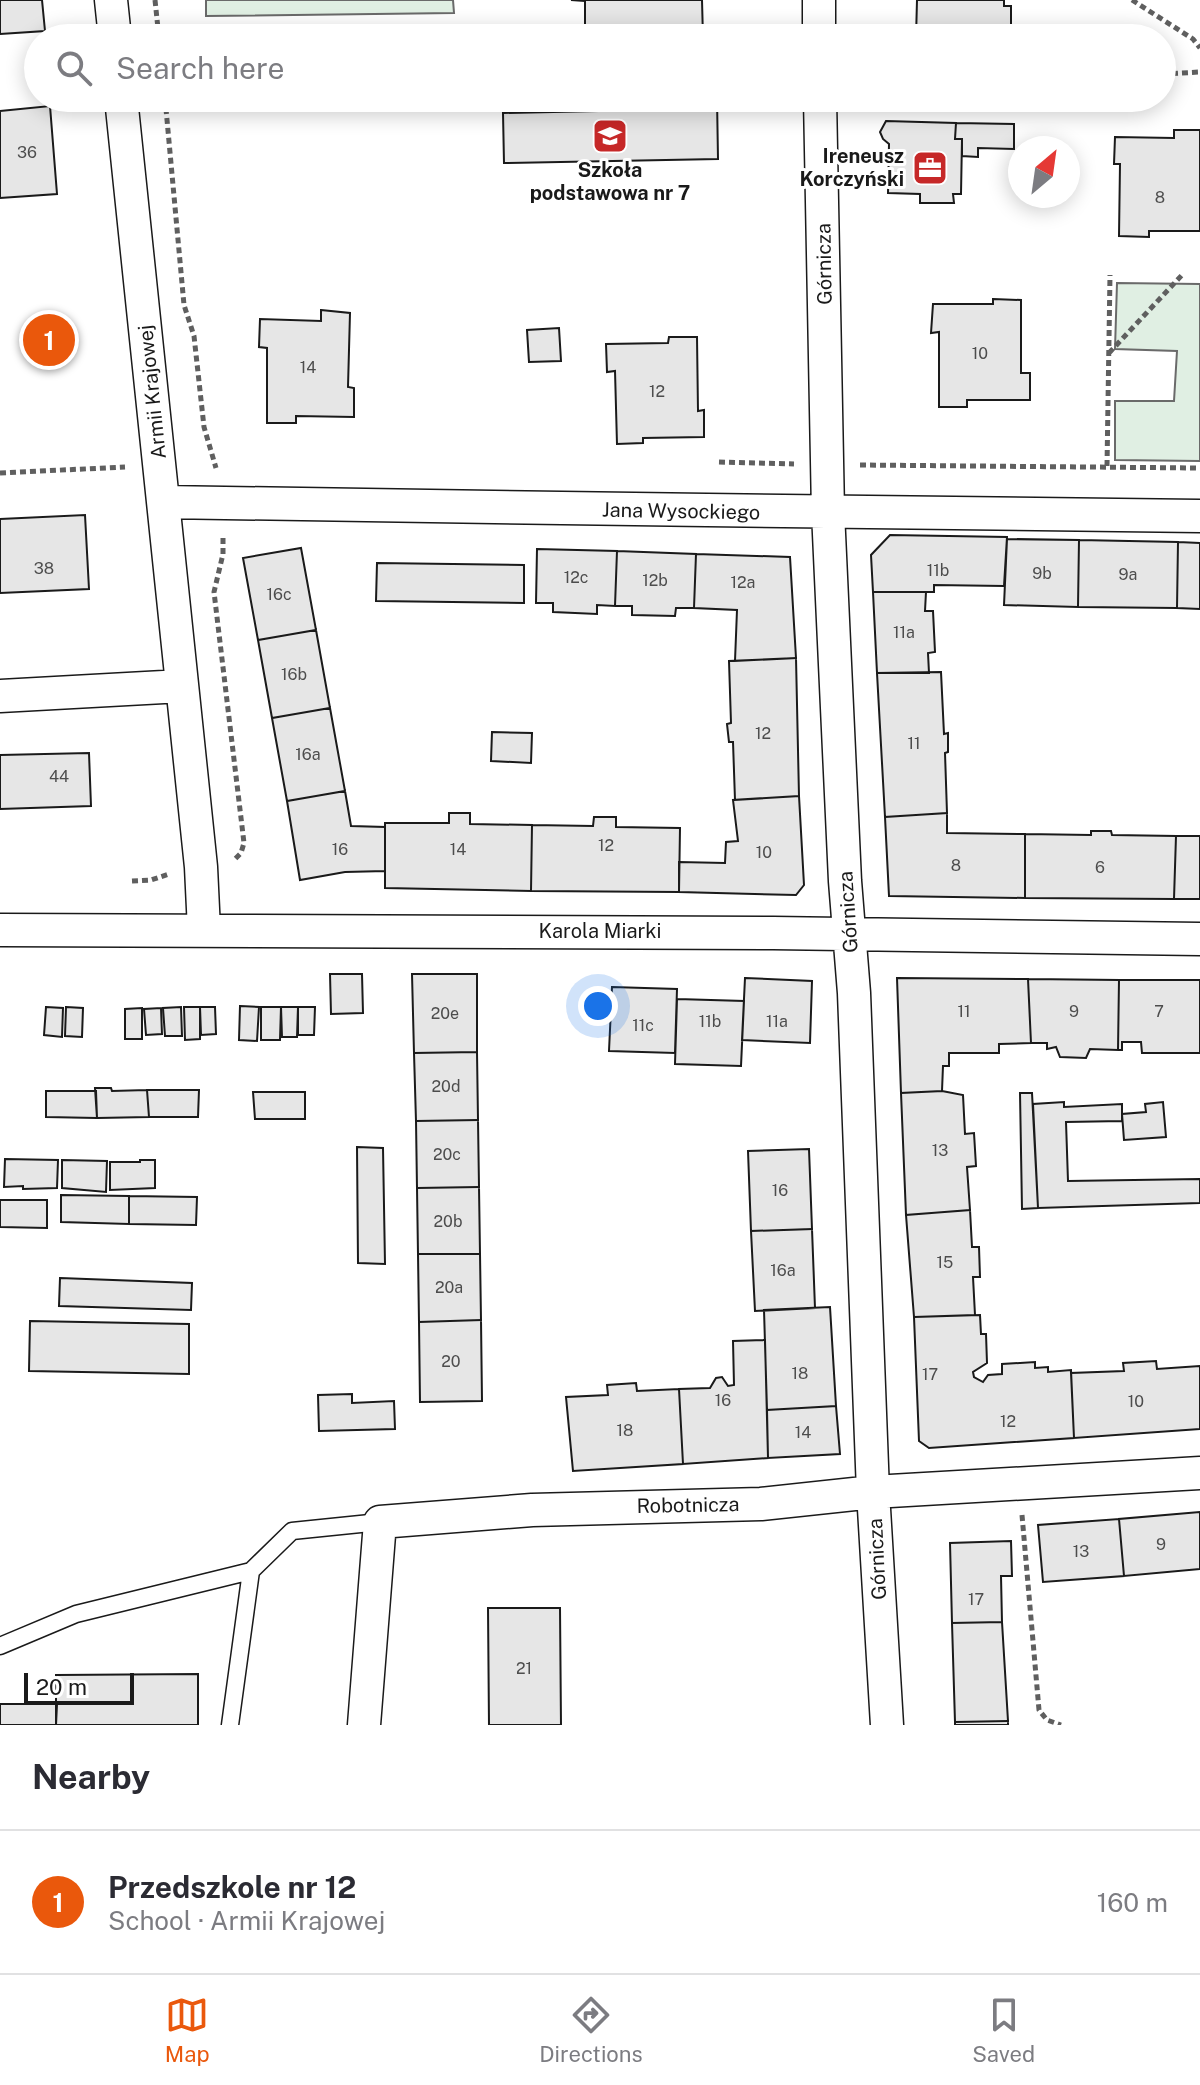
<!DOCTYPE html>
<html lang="en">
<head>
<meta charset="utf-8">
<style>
  :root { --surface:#fff; --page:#f2f2f3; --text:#2b2b33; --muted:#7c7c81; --line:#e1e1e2; --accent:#ea580c }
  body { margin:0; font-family:"Public Sans",sans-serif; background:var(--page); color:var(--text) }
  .compass { position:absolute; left:1008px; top:136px; width:72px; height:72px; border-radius:50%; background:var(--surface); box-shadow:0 4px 20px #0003; rotate:29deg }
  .scale { position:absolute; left:24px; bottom:20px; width:110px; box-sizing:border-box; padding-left:8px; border:4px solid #1a1a1a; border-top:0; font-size:22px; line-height:28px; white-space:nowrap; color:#1a1a1a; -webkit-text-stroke:6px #fff; paint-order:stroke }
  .you { position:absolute; left:598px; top:1006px; width:28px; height:28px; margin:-20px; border:6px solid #fff; border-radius:50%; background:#1a73e8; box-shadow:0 0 0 12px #1a73e833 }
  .badge { display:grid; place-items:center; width:52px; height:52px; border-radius:50%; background:var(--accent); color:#fff; font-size:26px; font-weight:700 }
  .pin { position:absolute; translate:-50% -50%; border:4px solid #fff; box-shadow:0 2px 8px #0006 }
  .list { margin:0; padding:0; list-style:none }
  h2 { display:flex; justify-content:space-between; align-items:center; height:104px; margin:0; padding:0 32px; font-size:34px }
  h2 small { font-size:26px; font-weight:400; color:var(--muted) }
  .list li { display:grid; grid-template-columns:52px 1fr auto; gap:24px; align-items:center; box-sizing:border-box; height:144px; padding:0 32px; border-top:2px solid var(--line) }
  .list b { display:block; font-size:30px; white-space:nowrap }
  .list p { margin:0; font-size:26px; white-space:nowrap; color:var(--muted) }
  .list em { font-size:26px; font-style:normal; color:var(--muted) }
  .icon { flex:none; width:44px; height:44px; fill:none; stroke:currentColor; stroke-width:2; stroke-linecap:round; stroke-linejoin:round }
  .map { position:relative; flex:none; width:1200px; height:1725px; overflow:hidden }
  .search { position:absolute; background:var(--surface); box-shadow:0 4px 20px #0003; left:24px; right:24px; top:24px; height:88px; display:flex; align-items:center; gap:20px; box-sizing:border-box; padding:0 28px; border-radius:44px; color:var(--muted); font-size:30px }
  .sheet { height:248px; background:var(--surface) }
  nav { display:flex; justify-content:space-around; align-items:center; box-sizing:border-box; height:112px; border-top:2px solid var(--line); background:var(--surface); font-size:22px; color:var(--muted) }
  nav a { display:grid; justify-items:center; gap:4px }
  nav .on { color:var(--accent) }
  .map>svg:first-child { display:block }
</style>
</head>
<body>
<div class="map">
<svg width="1200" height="1725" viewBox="0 0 1200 1725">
  <rect width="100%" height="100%" fill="#fff"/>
  <path fill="#e0efe3" stroke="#6a6a6a" stroke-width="2" d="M 206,0 L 453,0 L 454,13 L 206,16 Z
    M 1117,283 L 1200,284 L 1200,461 L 1115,460 L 1115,401 L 1174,401 L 1177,351 L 1115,349 Z"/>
  <path fill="#e6e6e6" stroke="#1a1a1a" stroke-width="2" d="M 0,0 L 42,0 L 45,31 L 0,34 Z
    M 702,0 L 703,38 L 585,38 L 585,1 L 571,0 Z
    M 917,0 L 1004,0 L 1004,6 L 1011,6 L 1011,38 L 916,38 Z
    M 643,98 L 717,98 L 718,159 L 504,163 L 503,113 L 643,110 Z
    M 50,106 L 57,194 L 0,198 L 0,111 Z
    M 886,121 L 956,123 L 955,139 L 962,139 L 961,194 L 953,194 L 954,203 L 920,203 L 920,194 L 888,193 L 889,144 L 883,139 L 880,132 Z
    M 956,123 L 1014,124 L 1014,149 L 978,148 L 978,157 L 962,156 L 962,139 L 955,139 Z
    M 1174,130 L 1200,130 L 1200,231 L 1149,231 L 1149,237 L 1119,236 L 1120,164 L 1114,164 L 1115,137 L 1174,138 Z
    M 993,299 L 1021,300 L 1021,373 L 1030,373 L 1030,400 L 967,400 L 967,407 L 939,407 L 939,332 L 931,333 L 933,304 L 993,304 Z
    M 321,310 L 350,313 L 348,387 L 354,388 L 354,417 L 296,416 L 296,423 L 267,423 L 267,348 L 259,347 L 260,319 L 321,321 Z
    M 559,328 L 561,361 L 529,362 L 527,330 Z
    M 669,337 L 697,337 L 698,411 L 704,410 L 704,437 L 643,438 L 643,443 L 617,444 L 615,371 L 607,372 L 606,344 L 668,343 Z
    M 85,515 L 89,589 L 0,593 L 0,519 Z
    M 890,535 L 1007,537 L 1004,586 L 934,585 L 934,592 L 873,592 L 871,555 Z
    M 1007,539 L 1079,540 L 1078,607 L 1004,605 Z
    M 1079,540 L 1178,542 L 1177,608 L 1078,607 Z
    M 1178,542 L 1200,543 L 1200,609 L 1177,608 Z
    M 301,548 L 316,630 L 258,640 L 243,558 Z
    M 537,549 L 617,551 L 615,606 L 597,605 L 597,614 L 553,612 L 553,603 L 536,603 Z
    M 617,551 L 696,554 L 694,608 L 676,608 L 675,616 L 632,615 L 632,606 L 615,606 Z
    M 696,554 L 790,557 L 796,658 L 735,661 L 737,610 L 694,608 Z
    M 377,563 L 524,565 L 524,603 L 376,601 Z
    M 873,592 L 926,592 L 925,611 L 933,611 L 935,652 L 928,653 L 929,673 L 877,673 Z
    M 316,630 L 330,708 L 272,718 L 258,640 Z
    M 796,658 L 799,796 L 735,800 L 733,742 L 729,742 L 727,724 L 731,723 L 729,661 Z
    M 941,672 L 944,734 L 948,733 L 948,752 L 945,753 L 947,813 L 885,817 L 877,673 Z
    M 330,708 L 345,791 L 287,801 L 272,718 Z
    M 492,732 L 532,733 L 531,763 L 491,761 Z
    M 89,753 L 91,806 L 0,809 L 0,755 Z
    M 345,791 L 351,826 L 385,827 L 385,871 L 345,872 L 300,880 L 287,801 Z
    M 799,796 L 804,885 L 796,895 L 679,892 L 679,862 L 725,863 L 726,842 L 738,841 L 733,800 Z
    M 449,813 L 470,813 L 470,824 L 532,825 L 531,891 L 385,888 L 385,823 L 449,823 Z
    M 947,813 L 947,833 L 1025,834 L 1025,898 L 889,896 L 885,817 Z
    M 594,817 L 616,817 L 616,827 L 680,828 L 679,892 L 531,891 L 532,825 L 593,826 Z
    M 1091,831 L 1111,831 L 1112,835 L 1176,836 L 1174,899 L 1025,898 L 1025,834 L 1091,835 Z
    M 1176,836 L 1200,836 L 1200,899 L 1174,899 Z
    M 330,974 L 362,974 L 363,1013 L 331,1014 Z
    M 412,974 L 477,974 L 477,1052 L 414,1053 Z
    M 745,978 L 812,981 L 810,1043 L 742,1040 Z
    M 897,978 L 1028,979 L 1031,1043 L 999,1044 L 999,1053 L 949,1053 L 949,1066 L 943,1066 L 942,1091 L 901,1093 Z
    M 1028,979 L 1119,980 L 1118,1050 L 1090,1049 L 1086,1058 L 1060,1057 L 1056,1047 L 1047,1049 L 1047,1043 L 1031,1043 Z
    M 1119,980 L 1200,980 L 1200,1053 L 1142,1053 L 1141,1042 L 1122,1042 L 1122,1050 L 1118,1050 Z
    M 612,987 L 677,989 L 675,1053 L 609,1051 Z
    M 677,999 L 744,1001 L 741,1066 L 675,1064 Z
    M 240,1006 L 259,1007 L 257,1041 L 239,1040 Z
    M 46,1007 L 63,1008 L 62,1037 L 44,1035 Z
    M 66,1007 L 83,1008 L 82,1037 L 65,1036 Z
    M 181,1007 L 182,1036 L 165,1036 L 163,1008 Z
    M 184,1007 L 200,1007 L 200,1039 L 185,1040 Z
    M 200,1007 L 215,1007 L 216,1034 L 201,1035 Z
    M 261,1007 L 281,1007 L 280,1040 L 261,1040 Z
    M 281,1007 L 298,1007 L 297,1037 L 282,1037 Z
    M 298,1007 L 315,1007 L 314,1035 L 298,1035 Z
    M 142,1008 L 142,1039 L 125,1039 L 125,1009 Z
    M 161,1008 L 162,1034 L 146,1035 L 144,1009 Z
    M 477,1052 L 478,1120 L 416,1121 L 414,1053 Z
    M 95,1088 L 111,1088 L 112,1091 L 147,1090 L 149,1117 L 97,1118 Z
    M 147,1090 L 199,1090 L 198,1117 L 149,1117 Z
    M 46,1091 L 96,1091 L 97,1118 L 46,1117 Z
    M 942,1091 L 963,1095 L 965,1134 L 974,1133 L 976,1166 L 967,1167 L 970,1210 L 906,1215 L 901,1093 Z
    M 253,1092 L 305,1092 L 305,1119 L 255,1119 Z
    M 1020,1093 L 1032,1093 L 1038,1208 L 1022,1209 Z
    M 1064,1102 L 1064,1107 L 1122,1104 L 1122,1121 L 1066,1122 L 1068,1181 L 1200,1179 L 1200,1203 L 1038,1208 L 1033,1104 Z
    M 1163,1102 L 1166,1137 L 1124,1140 L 1122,1114 L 1146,1112 L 1145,1104 Z
    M 478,1120 L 479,1187 L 417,1188 L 416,1121 Z
    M 357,1147 L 383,1148 L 385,1264 L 358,1263 Z
    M 809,1149 L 812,1229 L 751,1231 L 748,1151 Z
    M 5,1159 L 58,1160 L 57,1188 L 23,1189 L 23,1186 L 4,1187 Z
    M 62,1160 L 107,1161 L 106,1192 L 62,1188 Z
    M 140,1160 L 155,1160 L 155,1188 L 110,1190 L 110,1162 L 140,1162 Z
    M 479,1187 L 480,1254 L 418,1254 L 417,1188 Z
    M 61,1195 L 129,1196 L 129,1224 L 61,1222 Z
    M 129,1196 L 197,1197 L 196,1225 L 129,1224 Z
    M 0,1200 L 47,1200 L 47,1228 L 0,1227 Z
    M 970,1210 L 972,1247 L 979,1247 L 980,1277 L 973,1277 L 975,1315 L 914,1317 L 906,1215 Z
    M 812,1229 L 815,1308 L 755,1311 L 751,1231 Z
    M 418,1254 L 480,1254 L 481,1320 L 419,1322 Z
    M 60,1278 L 192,1283 L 191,1310 L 59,1306 Z
    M 830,1307 L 836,1406 L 767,1410 L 764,1310 Z
    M 980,1315 L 981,1334 L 986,1334 L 987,1363 L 973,1372 L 974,1377 L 983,1382 L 988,1375 L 1002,1374 L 1002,1364 L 1035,1362 L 1035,1368 L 1048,1367 L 1048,1372 L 1071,1370 L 1074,1438 L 929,1448 L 919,1441 L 914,1317 Z
    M 481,1320 L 482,1401 L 420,1402 L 419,1322 Z
    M 30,1321 L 189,1324 L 189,1374 L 29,1371 Z
    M 765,1340 L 768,1458 L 683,1464 L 679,1389 L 710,1388 L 716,1378 L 722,1377 L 728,1386 L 734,1385 L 733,1341 Z
    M 1156,1361 L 1157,1369 L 1200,1366 L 1200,1429 L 1074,1438 L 1071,1373 L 1124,1371 L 1123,1363 Z
    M 636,1383 L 637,1391 L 679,1389 L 683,1464 L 573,1471 L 566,1397 L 608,1395 L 607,1385 Z
    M 352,1394 L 352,1403 L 394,1401 L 395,1429 L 319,1431 L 318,1395 Z
    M 836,1406 L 840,1454 L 768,1458 L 767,1410 Z
    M 1200,1512 L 1200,1569 L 1124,1576 L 1119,1519 Z
    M 1119,1519 L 1124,1576 L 1043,1582 L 1038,1525 Z
    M 1011,1541 L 1012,1576 L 1001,1576 L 1002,1622 L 952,1623 L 950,1543 Z
    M 488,1608 L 560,1608 L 561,1725 L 489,1725 Z
    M 1002,1622 L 1008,1721 L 955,1722 L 952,1623 Z
    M 198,1674 L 198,1725 L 56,1725 L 56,1675 Z
    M 0,1704 L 57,1704 L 56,1725 L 0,1725 Z
    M 1008,1721 L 1008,1725 L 955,1725 L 955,1722 Z"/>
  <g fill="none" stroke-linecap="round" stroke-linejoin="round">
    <defs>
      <path id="lane" d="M 0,1646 L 76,1614 L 251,1571 L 292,1531 L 380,1522
        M 230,1725 L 251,1571"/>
      <path id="street" d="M 111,0 L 115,38
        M 819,0 L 819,38
        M 121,98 L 201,867 L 204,930
        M 820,98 L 828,512 L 845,881 L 854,993 L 873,1492 L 887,1725
        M 163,502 C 509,508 854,512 1200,516
        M 0,696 L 182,686
        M 0,930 L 773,933 L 1200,939
        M 364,1725 L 380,1522 L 532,1510 L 761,1504 L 873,1492 L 1200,1473"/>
    </defs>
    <use href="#lane" stroke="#1a1a1a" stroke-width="19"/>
    <use href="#street" stroke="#1a1a1a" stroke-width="35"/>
    <path stroke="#5f5f5f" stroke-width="5" stroke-dasharray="6 4" stroke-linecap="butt" d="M 155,0 L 159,38
      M 1132,0 L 1193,39 L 1200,48
      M 1162,74 L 1200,72
      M 165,98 L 184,305 L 194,336 L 204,427 L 216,468
      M 1109,353 L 1182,275
      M 719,462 L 794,464
      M 860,465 L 1200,468
      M 1107,466 L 1110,275
      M 0,473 L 125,467
      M 223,538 L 223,554 L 214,592 L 244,843 L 241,853 L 233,861
      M 132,881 L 151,880 L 169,874
      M 1022,1515 L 1039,1710 L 1047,1720 L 1061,1725"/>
    <use href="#lane" stroke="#fff" stroke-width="16"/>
    <use href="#street" stroke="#fff" stroke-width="32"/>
  </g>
  <defs>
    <symbol id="school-square" viewBox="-11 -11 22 22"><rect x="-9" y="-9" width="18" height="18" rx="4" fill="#c62828" stroke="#fff"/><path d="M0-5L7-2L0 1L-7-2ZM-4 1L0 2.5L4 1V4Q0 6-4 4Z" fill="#fff"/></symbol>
    <symbol id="office-square" viewBox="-11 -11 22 22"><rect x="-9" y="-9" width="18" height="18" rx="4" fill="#c62828" stroke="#fff"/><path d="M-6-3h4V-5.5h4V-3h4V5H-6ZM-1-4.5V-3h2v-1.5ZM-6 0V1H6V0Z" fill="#fff"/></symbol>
  </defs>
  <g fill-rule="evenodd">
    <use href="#school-square" x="590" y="116" width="40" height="40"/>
    <use href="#office-square" x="910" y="148" width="40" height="40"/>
  </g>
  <g text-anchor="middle" stroke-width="6" stroke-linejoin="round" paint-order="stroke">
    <g font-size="16" fill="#4d4d4d">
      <text x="27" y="158">36</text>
      <text x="1160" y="203">8</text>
      <text x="980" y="359">10</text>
      <text x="308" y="373">14</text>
      <text x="657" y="397">12</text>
      <text x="44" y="574">38</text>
      <text x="938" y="576">11b</text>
      <text x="1042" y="579">9b</text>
      <text x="1128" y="580">9a</text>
      <text x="576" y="583">12c</text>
      <text x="655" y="586">12b</text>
      <text x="743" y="588">12a</text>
      <text x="279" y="600">16c</text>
      <text x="904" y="638">11a</text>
      <text x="294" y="680">16b</text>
      <text x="763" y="739">12</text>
      <text x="914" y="749">11</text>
      <text x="308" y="760">16a</text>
      <text x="59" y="782">44</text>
      <text x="606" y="851">12</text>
      <text x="340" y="855">16</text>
      <text x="458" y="855">14</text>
      <text x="764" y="858">10</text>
      <text x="956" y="871">8</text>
      <text x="1100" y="873">6</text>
      <text x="964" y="1017">11</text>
      <text x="1074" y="1017">9</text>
      <text x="1159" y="1017">7</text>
      <text x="445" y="1019">20e</text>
      <text x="710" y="1027">11b</text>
      <text x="777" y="1027">11a</text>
      <text x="643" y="1031">11c</text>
      <text x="446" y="1092">20d</text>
      <text x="940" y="1156">13</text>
      <text x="447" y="1160">20c</text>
      <text x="780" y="1196">16</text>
      <text x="448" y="1227">20b</text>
      <text x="945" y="1268">15</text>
      <text x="783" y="1276">16a</text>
      <text x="449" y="1293">20a</text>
      <text x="451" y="1367">20</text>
      <text x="800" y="1379">18</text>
      <text x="930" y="1380">17</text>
      <text x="723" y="1406">16</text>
      <text x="1136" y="1407">10</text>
      <text x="1008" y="1427">12</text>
      <text x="625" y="1436">18</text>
      <text x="803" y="1438">14</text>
      <text x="1161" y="1550">9</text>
      <text x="1081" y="1557">13</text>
      <text x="976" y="1605">17</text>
      <text x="524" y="1674">21</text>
    </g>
    <g font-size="20" font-weight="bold" fill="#1a1a1a" stroke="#fff" text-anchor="end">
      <text x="904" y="163">Ireneusz<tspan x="904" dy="23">Korczyński</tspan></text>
      <text x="610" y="177" text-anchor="middle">Szkoła<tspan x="610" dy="23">podstawowa nr 7</tspan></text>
    </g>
    <g font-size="20" fill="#1a1a1a" stroke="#fff">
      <text transform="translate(824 264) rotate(-91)" y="7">Górnicza</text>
      <text transform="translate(152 392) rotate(-96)" y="7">Armii Krajowej</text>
      <text transform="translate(681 511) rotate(1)" y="7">Jana Wysockiego</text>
      <text transform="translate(848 912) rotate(-94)" y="7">Górnicza</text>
      <text x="600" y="938">Karola Miarki</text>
      <text transform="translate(688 1505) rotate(-1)" y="7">Robotnicza</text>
      <text transform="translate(877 1559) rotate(-93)" y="7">Górnicza</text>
    </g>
  </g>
</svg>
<svg class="compass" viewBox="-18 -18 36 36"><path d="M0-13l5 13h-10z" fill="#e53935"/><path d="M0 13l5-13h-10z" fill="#7c7c81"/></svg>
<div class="scale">20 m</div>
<div class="you"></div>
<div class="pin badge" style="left:49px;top:340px">1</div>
<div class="search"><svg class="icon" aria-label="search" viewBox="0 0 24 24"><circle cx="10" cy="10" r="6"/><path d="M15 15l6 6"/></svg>Search here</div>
</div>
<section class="sheet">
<h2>Nearby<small></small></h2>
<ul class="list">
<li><span class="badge">1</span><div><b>Przedszkole nr 12</b><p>School · Armii Krajowej</p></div><em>160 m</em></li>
</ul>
</section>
<nav>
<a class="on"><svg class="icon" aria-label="map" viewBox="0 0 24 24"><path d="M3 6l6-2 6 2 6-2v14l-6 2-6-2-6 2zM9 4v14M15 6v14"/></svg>Map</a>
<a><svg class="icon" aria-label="directions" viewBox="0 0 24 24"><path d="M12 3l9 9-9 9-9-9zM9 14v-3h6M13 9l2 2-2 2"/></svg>Directions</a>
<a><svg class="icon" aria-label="saved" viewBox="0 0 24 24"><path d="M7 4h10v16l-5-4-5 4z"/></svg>Saved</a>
</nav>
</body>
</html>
